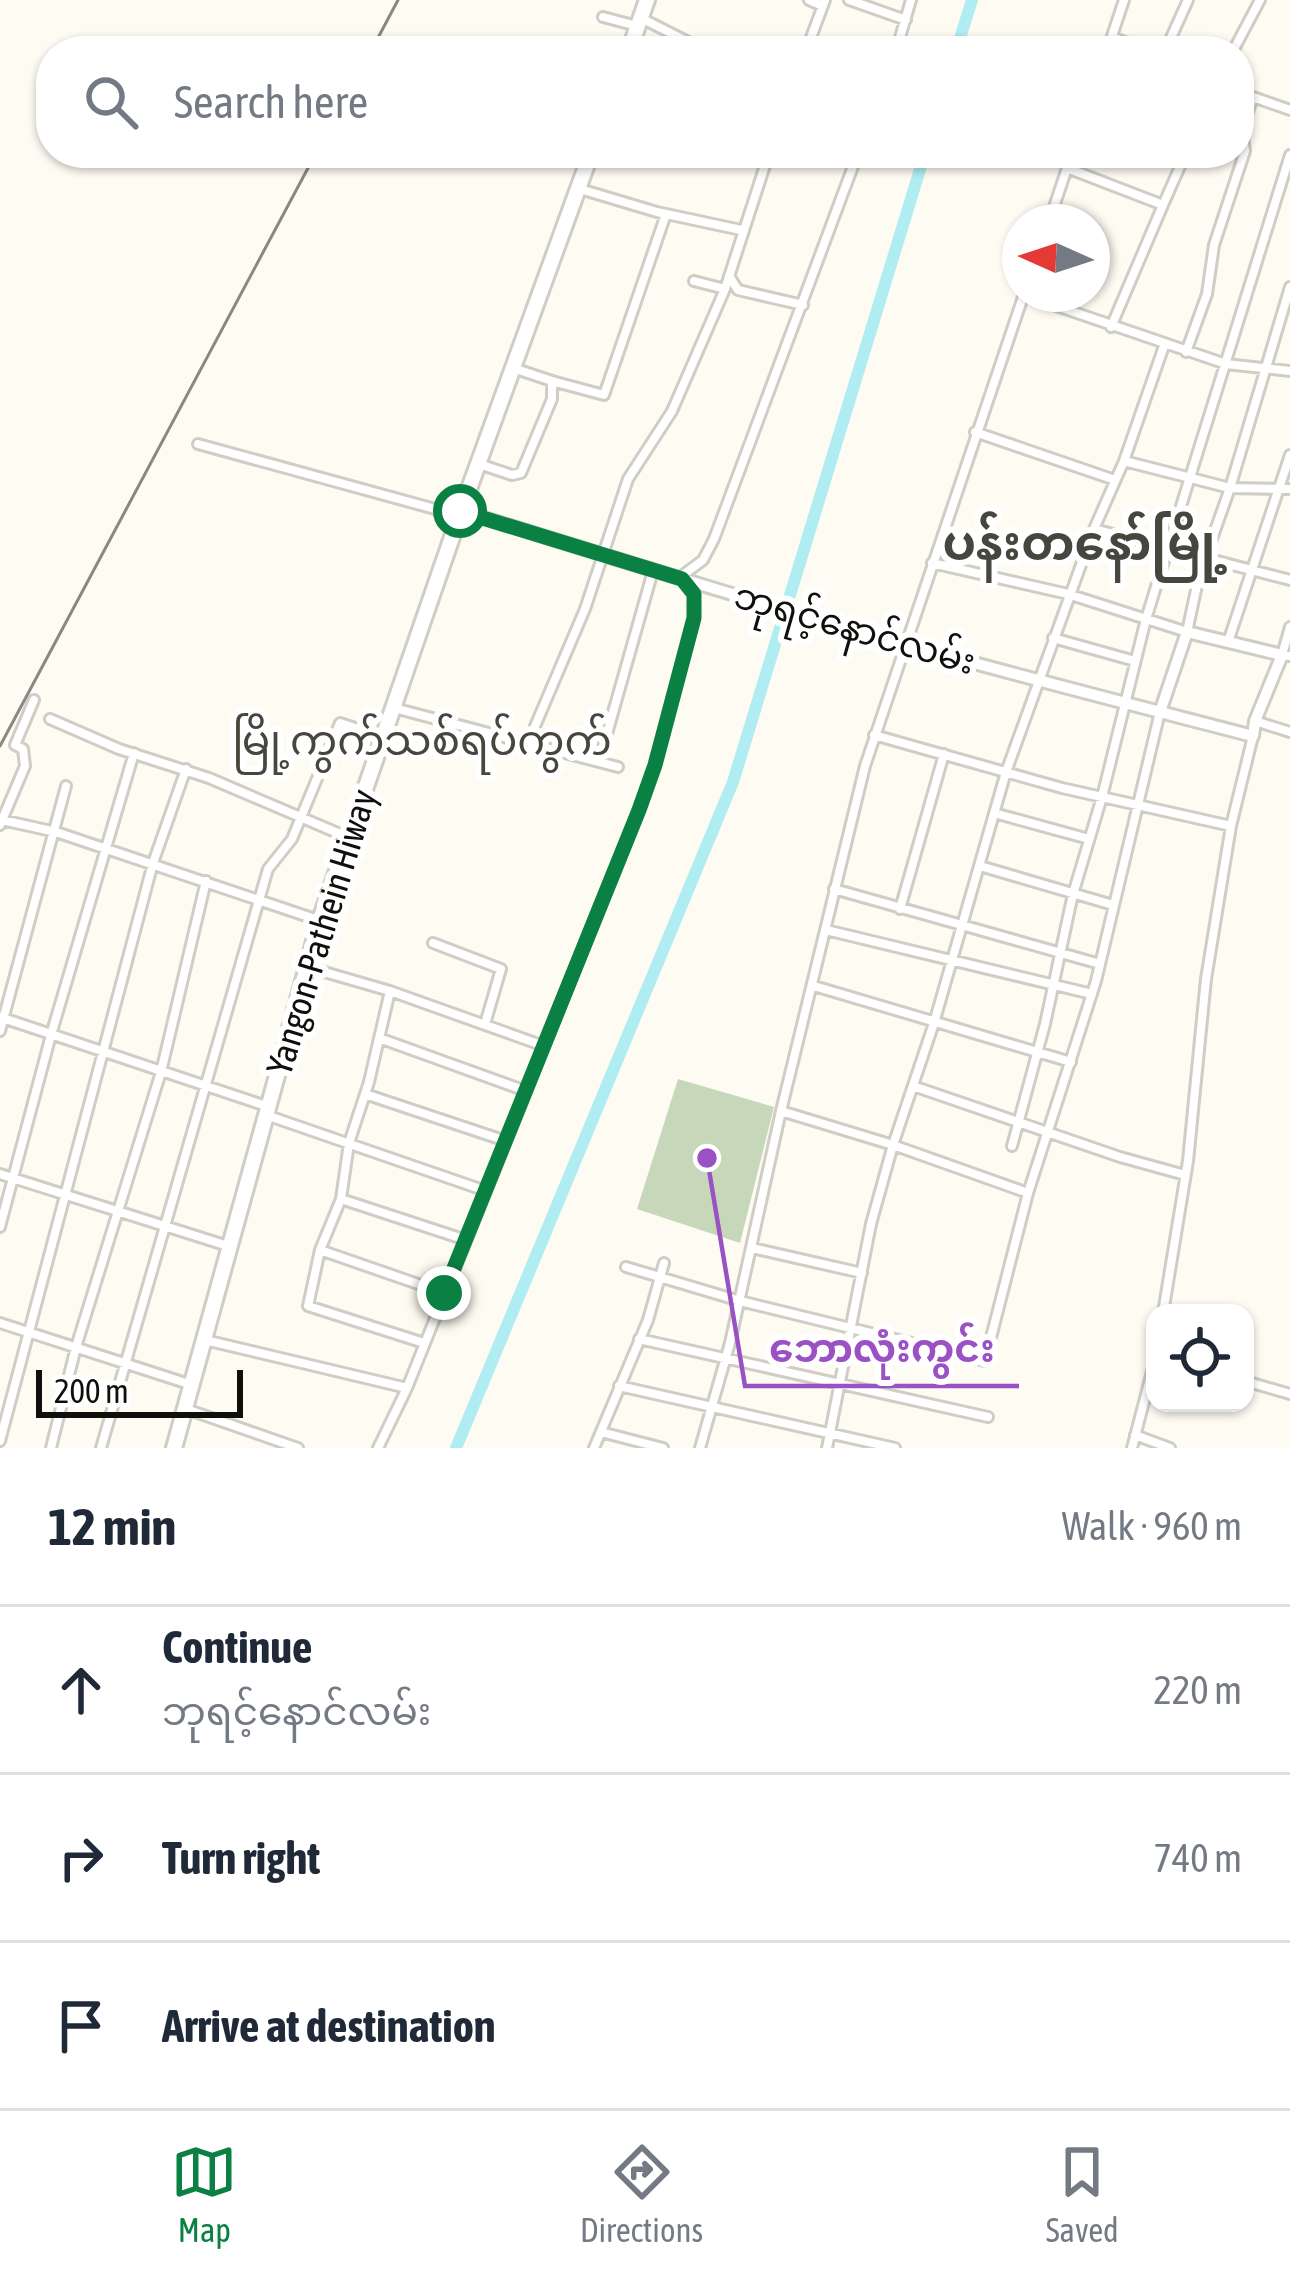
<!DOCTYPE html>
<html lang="en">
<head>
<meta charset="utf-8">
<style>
  :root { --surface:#fff; --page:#f2f2f3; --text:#1f2937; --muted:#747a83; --line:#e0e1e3; --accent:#0b8043 }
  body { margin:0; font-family:"Asap Condensed","Noto Sans Myanmar",sans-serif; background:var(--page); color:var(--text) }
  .controls { position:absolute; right:36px; bottom:36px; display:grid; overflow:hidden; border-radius:24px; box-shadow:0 3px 9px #0004 }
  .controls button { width:108px; height:108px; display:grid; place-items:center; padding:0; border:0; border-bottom:3px solid var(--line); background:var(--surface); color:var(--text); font:60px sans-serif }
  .compass { position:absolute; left:1002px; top:204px; width:108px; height:108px; border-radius:50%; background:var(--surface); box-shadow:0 3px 9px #0004; rotate:273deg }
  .scale { position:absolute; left:36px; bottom:30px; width:207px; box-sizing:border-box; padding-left:12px; border:6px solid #0f0f0c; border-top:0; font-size:33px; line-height:42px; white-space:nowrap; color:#0f0f0c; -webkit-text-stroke:9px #fff; paint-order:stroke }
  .stop { position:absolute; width:36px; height:36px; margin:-27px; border:9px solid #0b8043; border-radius:50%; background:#fff }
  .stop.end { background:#0b8043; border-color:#fff; box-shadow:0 3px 12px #0008 }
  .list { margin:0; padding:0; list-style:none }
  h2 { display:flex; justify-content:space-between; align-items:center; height:156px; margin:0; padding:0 48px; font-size:51px }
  h2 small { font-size:39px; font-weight:400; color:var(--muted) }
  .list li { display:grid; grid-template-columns:78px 1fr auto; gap:36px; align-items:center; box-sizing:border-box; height:168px; padding:0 48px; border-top:3px solid var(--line) }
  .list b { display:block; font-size:45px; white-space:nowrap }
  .list p { margin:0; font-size:39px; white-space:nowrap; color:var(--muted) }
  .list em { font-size:39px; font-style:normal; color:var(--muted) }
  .icon { flex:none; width:66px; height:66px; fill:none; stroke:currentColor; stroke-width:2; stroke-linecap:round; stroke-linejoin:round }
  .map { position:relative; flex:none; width:1290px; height:1448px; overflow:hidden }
  .search { position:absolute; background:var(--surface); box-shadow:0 3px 9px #0004; left:36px; right:36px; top:36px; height:132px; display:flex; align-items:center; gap:30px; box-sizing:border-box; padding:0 42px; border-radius:48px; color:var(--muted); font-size:45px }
  .sheet { height:660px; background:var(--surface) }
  nav { display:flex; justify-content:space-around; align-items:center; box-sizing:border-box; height:168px; border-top:3px solid var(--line); background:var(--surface); font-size:33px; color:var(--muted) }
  nav a { display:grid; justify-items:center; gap:6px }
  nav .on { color:var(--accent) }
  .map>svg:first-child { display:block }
</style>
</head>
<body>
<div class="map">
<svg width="1290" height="1448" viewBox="0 0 1290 1448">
  <rect width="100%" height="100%" fill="#fdfbf2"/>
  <path fill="#c6d8b9" d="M 678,1079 L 774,1107 L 740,1243 L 637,1209 Z"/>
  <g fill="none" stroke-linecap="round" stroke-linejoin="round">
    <path stroke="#b0edf3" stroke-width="12" d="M 956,51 L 972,0
      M 456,1448 L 733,782 L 925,153"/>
    <defs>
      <path id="minor" d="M 809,0 L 823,6
        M 849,0 L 906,20
        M 603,17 L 637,26
        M 641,18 L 706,51
        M 1112,37 L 1149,51
        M 806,51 L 825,0
        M 896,51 L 911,0
        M 1107,51 L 1124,0
        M 1165,51 L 1188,0
        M 1233,51 L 1260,0
        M 1239,92 L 1290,110
        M 1067,168 L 1163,205 L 1111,327
        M 580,189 L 657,212 L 741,230
        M 1163,205 L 1186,153
        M 1049,222 L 1072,153
        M 729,276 L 738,290 L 803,305
        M 694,281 L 725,289
        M 1024,295 L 1226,364 L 1290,371
        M 1186,352 L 1207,294 L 1214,245 L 1245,151 L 1242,129 L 1253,97
        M 552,381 L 604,395 L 666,214
        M 975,432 L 1115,480
        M 198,444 L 457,515
        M 1124,461 L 1230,488 L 1290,489
        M 479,464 L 512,475 L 521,473 L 552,399 L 552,381 L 513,368
        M 1094,529 L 1124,461 L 1164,346
        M 932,563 L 1068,594 L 1187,632 L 1199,576 L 1230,488 L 1290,287
        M 679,578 L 703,560 L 714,539 L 858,153
        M 1290,627 L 1282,655 L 1290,656
        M 1053,638 L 1135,661
        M 1228,642 L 1290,455
        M 394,708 L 618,767
        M 50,719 L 119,749 L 209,778 L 347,837
        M 1255,721 L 1290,732
        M 874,735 L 1062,788 L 1231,826
        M 527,745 L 585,609 L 628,479 L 672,411 L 725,289 L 769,153
        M 599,762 L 653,571
        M 994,813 L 1089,839
        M 2,820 L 56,832 L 318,920
        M 0,825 L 25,766 L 23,749 L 15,745 L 34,700
        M 980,866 L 1113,905
        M 834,889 L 1100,964
        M 900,909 L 944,754
        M 826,930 L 1092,994
        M 433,943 L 501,969 L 485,1024
        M 307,967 L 390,991 L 544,1046
        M 814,986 L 1071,1062
        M 390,991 L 369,1082 L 349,1143 L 341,1199 L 320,1250 L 308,1306 L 424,1343
        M 0,1017 L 266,1106
        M 0,1031 L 66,786
        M 379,1038 L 526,1091
        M 913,1086 L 1120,1157 L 1185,1175
        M 365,1094 L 506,1141
        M 781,1111 L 893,1145 L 1028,1193
        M 266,1115 L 486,1191
        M 1012,1146 L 1045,1024 L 1073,894 L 1102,797 L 1146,619 L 1290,155
        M 0,1174 L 228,1246
        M 341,1199 L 466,1240
        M 0,1227 L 51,1035 L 134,753
        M 752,1248 L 862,1273
        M 320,1250 L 444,1293
        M 626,1267 L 740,1301 L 985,1361 L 1028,1193 L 1096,981 L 1160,712
        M 1163,1313 L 1188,1161 L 1206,979 L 1231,826 L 1253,736
        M 0,1323 L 192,1385
        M 639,1339 L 988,1417
        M 205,1340 L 407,1388
        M 1245,1381 L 1290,1394
        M 619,1386 L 895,1448
        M 186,1409 L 298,1448
        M 601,1432 L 663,1448
        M 1135,1435 L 1170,1448
        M 0,1441 L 153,863 L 186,769
        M 51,1448 L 76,1347 L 161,1072 L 206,881
        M 101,1448 L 268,869 L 292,839 L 340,723 L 382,737
        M 378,1448 L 407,1388 L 639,810 L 655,765 L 694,618 L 694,594 L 683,580
        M 594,1448 L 648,1320 L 664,1263
        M 700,1448 L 730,1343 L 781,1111 L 865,766 L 1024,294
        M 827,1448 L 871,1224 L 893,1145 L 934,1023 L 1006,772 L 1094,529 L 1290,580
        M 1132,1448 L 1155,1360"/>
      <path id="tertiary" d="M 461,511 C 586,549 711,589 837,625 C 975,665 1114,700 1253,736 L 1255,721 L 1282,655 L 1187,632 L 1160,712"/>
      <path id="trunk" d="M 629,51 L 647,0
        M 174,1448 L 320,920 L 461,511 L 591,153"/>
    </defs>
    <use href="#minor" stroke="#cfcdc4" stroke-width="14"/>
    <use href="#tertiary" stroke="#cfcdc4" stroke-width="16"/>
    <use href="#trunk" stroke="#cfcdc4" stroke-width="20"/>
    <use href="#minor" stroke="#fff" stroke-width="8"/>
    <use href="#tertiary" stroke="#fff" stroke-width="10"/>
    <use href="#trunk" stroke="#fff" stroke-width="14"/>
    <path stroke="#898882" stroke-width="3" d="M 371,51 L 398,0
      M 0,746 L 316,153"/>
  </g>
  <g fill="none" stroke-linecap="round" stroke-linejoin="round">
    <path stroke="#0b8043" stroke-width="15" d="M 444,1293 L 639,810 L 655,765 L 694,618 L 694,594 L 682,579 L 460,511"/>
  </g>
  <g text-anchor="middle" stroke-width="12" stroke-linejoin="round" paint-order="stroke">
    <g font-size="36" fill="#0f0f0c" stroke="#fff">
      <text transform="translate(855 628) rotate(16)" y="13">ဘုရင့်နောင်လမ်း</text>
      <text transform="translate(321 932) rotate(-73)" y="13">Yangon-Pathein Hiway</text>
    </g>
    <g font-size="42" fill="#47463e" stroke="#fff">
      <text x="422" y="755">မြို့ကွက်သစ်ရပ်ကွက်</text>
    </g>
    <g font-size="48" font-weight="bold" fill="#47463e" stroke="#fff">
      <text x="1085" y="560">ပန်းတနော်မြို့</text>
    </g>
  </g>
  <path fill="none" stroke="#9a51c4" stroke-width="4.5" d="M707 1158L745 1386H1019"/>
  <circle fill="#9a51c4" stroke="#fff" stroke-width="4.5" cx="707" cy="1158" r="12"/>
  <g font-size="39" text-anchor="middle" font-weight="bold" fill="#9a51c4" stroke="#fff" stroke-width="12" stroke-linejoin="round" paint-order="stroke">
    <text x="882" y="1362">ဘောလုံးကွင်း</text>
  </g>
</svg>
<div class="controls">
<button><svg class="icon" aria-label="locate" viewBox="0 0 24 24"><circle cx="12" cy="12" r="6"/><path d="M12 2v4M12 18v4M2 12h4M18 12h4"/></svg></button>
</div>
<svg class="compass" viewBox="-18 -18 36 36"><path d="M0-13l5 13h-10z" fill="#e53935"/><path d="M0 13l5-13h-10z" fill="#747a83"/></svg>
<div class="scale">200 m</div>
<div class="stop" style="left:460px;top:511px"></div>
<div class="stop end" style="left:444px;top:1293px"></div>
<div class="search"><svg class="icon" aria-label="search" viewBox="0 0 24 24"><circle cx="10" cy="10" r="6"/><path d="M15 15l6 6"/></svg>Search here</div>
</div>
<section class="sheet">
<h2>12 min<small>Walk · 960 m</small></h2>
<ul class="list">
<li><svg class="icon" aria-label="ahead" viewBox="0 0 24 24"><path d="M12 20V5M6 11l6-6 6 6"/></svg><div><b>Continue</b><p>ဘုရင့်နောင်လမ်း</p></div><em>220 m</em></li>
<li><svg class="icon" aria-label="right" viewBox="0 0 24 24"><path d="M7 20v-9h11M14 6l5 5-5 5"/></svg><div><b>Turn right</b></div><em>740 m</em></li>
<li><svg class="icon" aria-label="arrive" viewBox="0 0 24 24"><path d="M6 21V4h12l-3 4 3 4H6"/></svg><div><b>Arrive at destination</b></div></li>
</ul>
</section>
<nav>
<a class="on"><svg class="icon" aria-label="map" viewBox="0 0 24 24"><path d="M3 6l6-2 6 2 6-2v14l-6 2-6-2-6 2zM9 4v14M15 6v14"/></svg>Map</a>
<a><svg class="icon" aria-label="directions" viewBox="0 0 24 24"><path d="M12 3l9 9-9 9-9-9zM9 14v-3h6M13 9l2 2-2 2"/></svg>Directions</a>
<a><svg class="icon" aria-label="saved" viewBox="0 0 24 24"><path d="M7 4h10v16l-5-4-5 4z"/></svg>Saved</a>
</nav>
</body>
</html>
